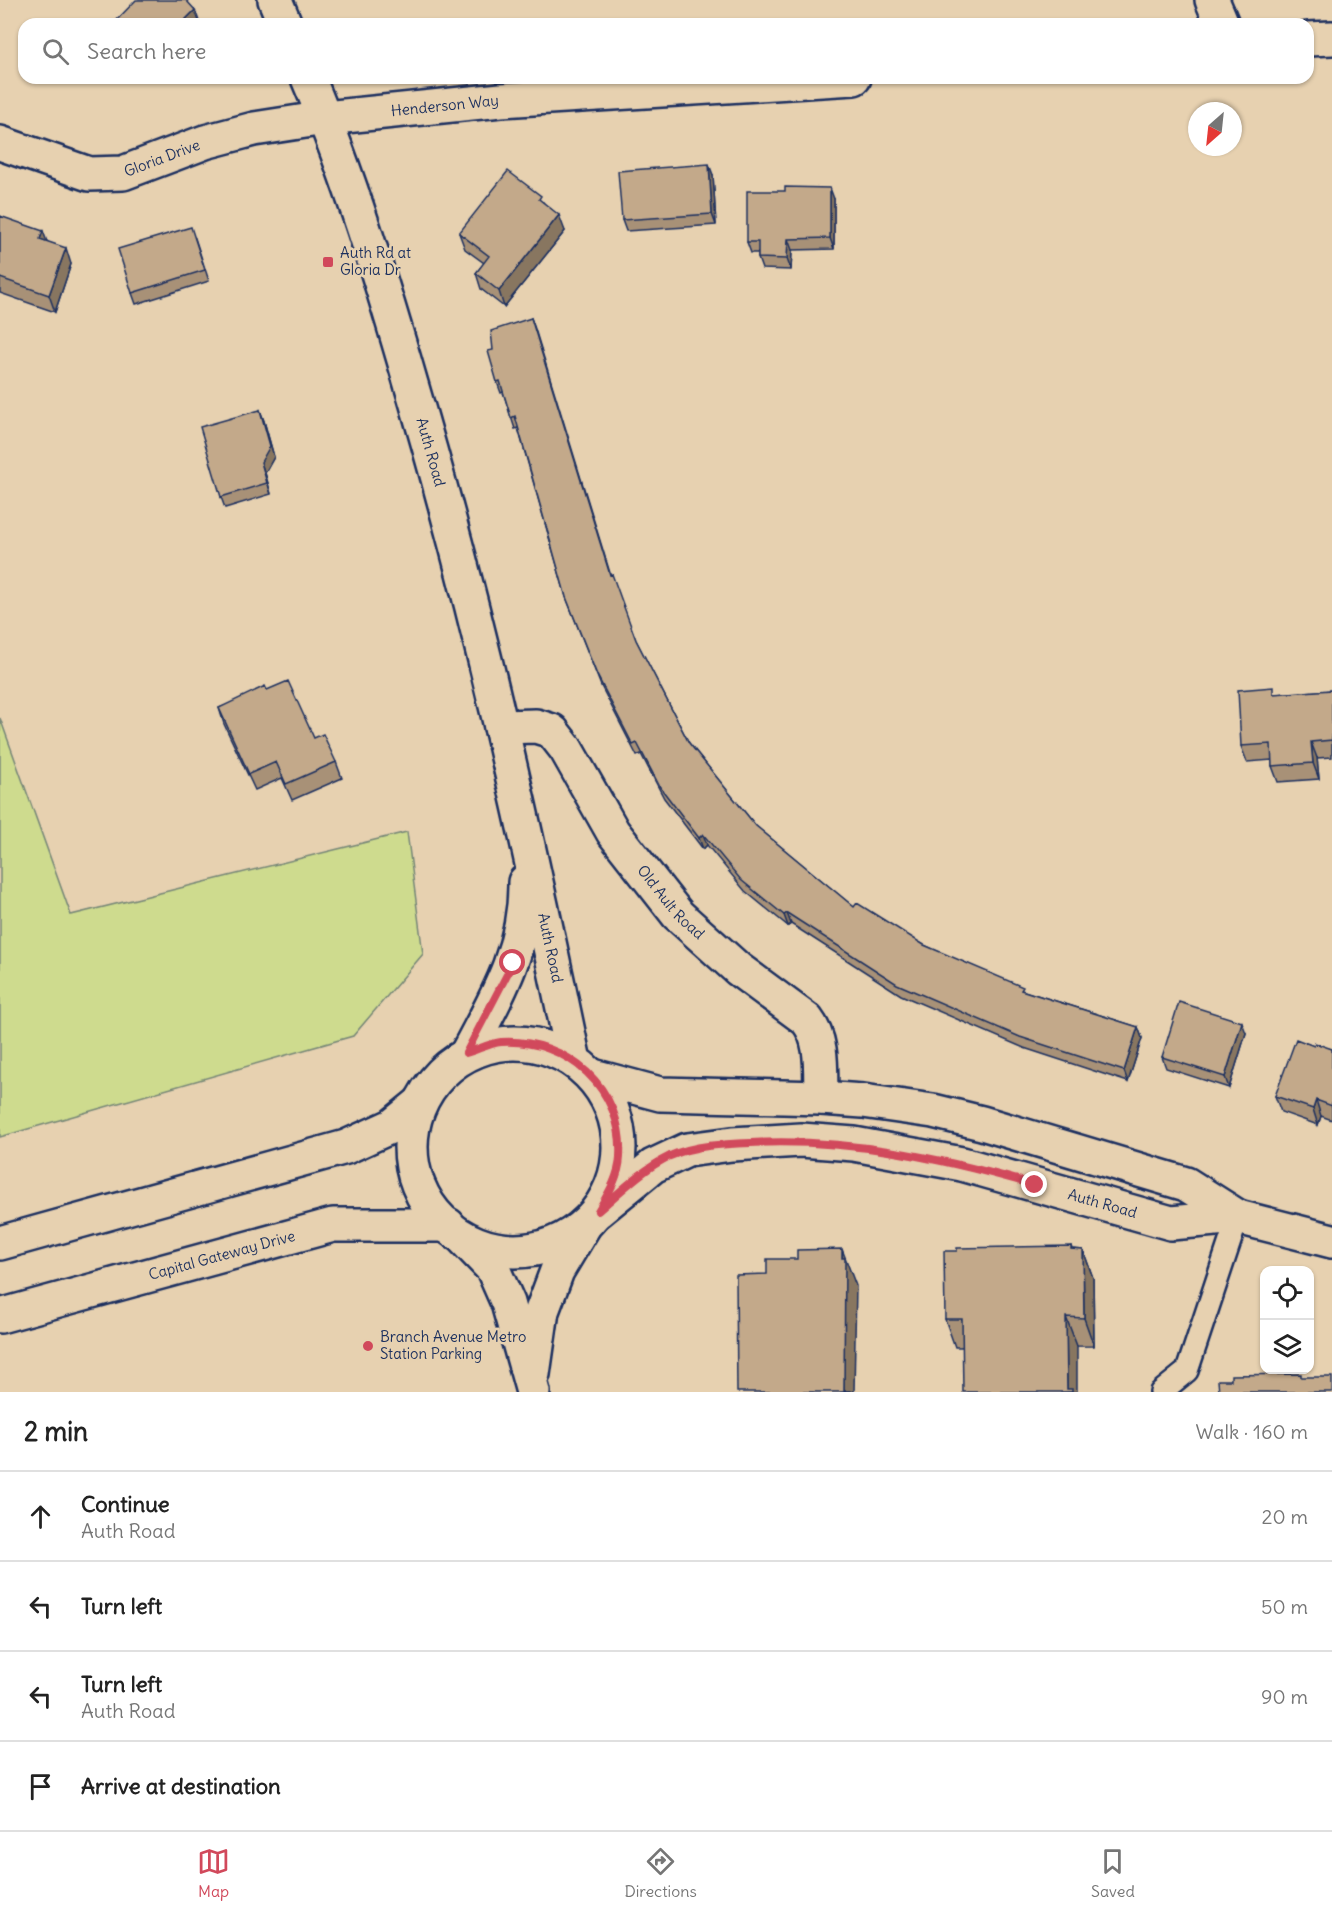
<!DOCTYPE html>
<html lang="en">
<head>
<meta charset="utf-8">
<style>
  :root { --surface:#fff; --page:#f6f6f6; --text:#222; --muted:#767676; --line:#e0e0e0; --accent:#d1495b }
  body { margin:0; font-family:Delius,sans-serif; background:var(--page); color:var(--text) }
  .controls { position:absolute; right:18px; bottom:18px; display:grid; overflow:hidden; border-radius:12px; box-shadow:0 2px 4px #0004 }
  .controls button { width:54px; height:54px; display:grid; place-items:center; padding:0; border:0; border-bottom:2px solid var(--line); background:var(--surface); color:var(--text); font:30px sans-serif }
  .compass { position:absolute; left:1188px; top:102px; width:54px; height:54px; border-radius:50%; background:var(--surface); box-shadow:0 2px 4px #0004; rotate:207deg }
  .stop { position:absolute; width:18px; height:18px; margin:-14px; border:4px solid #d1495b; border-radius:50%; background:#fff }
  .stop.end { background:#d1495b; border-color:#fff; box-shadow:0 2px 6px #0008 }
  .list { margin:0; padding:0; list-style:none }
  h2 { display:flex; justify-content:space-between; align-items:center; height:78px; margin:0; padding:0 24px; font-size:26px }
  h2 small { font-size:20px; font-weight:400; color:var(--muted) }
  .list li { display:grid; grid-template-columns:39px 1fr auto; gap:18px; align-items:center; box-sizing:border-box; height:90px; padding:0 24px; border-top:2px solid var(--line) }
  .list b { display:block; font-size:22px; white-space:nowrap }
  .list p { margin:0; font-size:20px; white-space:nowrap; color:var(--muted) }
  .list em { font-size:20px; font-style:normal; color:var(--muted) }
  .icon { flex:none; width:33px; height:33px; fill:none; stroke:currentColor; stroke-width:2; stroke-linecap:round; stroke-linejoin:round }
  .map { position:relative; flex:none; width:1332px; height:1392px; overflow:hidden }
  .search { position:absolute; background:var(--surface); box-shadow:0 2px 4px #0004; left:18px; right:18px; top:18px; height:66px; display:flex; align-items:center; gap:15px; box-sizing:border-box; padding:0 21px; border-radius:18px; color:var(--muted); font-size:22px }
  .sheet { height:438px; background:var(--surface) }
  nav { display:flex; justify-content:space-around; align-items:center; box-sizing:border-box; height:84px; border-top:2px solid var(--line); background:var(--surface); font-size:16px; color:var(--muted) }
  nav a { display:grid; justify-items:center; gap:3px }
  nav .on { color:var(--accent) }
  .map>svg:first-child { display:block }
</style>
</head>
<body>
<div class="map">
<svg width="1332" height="1392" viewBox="0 0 1332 1392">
  <rect width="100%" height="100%" fill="#e7d1b0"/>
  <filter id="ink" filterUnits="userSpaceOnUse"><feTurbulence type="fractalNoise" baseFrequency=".0167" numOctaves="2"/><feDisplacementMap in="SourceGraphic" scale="12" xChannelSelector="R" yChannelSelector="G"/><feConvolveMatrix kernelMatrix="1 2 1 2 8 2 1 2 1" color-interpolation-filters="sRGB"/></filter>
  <g filter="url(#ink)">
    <path fill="#cedb8e" stroke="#748576" stroke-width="1.5" d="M 0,718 L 71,915 L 407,832 L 423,954 L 353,1036 L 0,1137 Z"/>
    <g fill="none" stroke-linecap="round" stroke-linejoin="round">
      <defs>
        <path id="service" d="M 1161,1392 L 1187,1371 L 1238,1217"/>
        <g id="minor">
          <path d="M 1212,0 L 1222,24"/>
          <path d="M 1308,39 L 1332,38"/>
          <path id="s1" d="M 0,143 L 89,174 L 123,173 L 205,142 L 254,129 L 325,118 L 501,100 L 854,78"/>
          <path id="s2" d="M 501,727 L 536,726 L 552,731 L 566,749 L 613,832 L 678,915 L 738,969 L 807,1020 C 824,1042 820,1070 821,1098"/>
        </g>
        <g id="tertiary">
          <path d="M 464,1239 L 493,1269 L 508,1303 L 533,1392"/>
          <path d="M 0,1243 L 346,1147 L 392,1126 L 419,1104"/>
          <path id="s3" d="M 0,1316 L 333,1225 L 448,1225"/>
          <path d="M 533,1374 L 542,1311 L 557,1271 L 584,1226"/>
        </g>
        <g id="secondary">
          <path d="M 275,0 L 285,24"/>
          <path id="s4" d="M 308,78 C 350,177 381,280 411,384 C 477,607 527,834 574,1061"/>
          <circle cx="515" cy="1147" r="104"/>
          <path d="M 467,1053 C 497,997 526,948 525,882"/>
          <path d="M 593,1076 L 660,1094 L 821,1098 L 863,1101 L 933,1111 L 982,1123 L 1186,1184 L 1238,1217"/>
          <path id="s5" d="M 598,1211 L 653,1166 L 687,1150 L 732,1144 L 801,1140 L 854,1144 L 962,1164 L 1171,1223 L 1238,1217 L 1332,1241"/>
        </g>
      </defs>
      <use href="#service" stroke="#1b2f5e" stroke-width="26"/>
      <use href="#minor" stroke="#1b2f5e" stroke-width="38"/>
      <use href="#tertiary" stroke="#1b2f5e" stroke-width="38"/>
      <use href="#secondary" stroke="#1b2f5e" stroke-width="38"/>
      <use href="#service" stroke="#e7d1b0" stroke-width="21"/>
      <use href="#minor" stroke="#e7d1b0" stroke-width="33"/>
      <use href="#tertiary" stroke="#e7d1b0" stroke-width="33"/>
      <use href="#secondary" stroke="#e7d1b0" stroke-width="33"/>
    </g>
    <path fill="#a89177" stroke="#1b2f5e" stroke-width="1.5" d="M 713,175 L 716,225 L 626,231 L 622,220 Z
      M 834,199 L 834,249 L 792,250 L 791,270 L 762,269 L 758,258 L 758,253 L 751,253 L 747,242 Z
      M 543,202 L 565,231 L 504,307 L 481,289 L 476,273 L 484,263 L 465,249 L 459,233 Z
      M 0,216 L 47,241 L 71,264 L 55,312 L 0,293 Z
      M 195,238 L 209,281 L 136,304 L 132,293 Z
      M 531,318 L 610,575 L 636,640 L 689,743 L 756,826 L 854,907 L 924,945 L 1024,991 L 1138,1027 L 1142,1038 L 1128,1082 L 1024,1048 L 901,995 L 791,924 L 788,926 L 745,891 L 707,845 L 703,849 L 664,798 L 641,754 L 637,756 L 601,686 L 566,597 L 518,428 L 515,429 L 503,392 L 501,393 L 497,382 L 493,350 Z
      M 260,410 L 264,421 L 274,457 L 265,473 L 271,494 L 225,508 L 221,497 Z
      M 267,690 L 314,738 L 336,762 L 342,778 L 292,800 L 282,778 L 255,790 L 224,724 L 219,708 Z
      M 1332,690 L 1332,757 L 1317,758 L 1319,779 L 1278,782 L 1272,766 L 1272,760 L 1247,762 L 1241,746 L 1275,694 Z
      M 1246,1033 L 1229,1088 L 1166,1068 L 1162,1057 Z
      M 1314,1046 L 1332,1049 L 1332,1120 L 1321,1116 L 1318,1125 L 1281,1112 L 1275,1096 Z
      M 1071,1246 L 1072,1249 L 1083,1250 L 1093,1278 L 1094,1346 L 955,1347 L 945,1319 Z"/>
    <path fill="#887661" stroke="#1b2f5e" stroke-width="1.5" d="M 195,10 L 199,21 L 196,24 L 181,24 Z
      M 709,164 L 713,175 L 716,225 L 712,214 Z
      M 830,188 L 834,199 L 834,249 L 830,238 Z
      M 559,215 L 565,231 L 504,307 L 499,291 Z
      M 43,231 L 49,247 L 40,239 Z
      M 788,239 L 792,250 L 791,270 L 787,259 Z
      M 66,248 L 71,264 L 55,312 L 49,295 Z
      M 531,318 L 535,329 L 614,586 L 610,575 Z
      M 260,410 L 264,421 L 274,457 L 265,473 L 271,494 L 261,462 Z
      M 1311,742 L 1317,758 L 1319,779 L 1313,763 Z
      M 703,834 L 707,845 L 703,849 L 699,838 Z
      M 787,913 L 791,924 L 788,926 L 784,915 Z
      M 1242,1022 L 1246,1033 L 1229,1088 L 1225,1077 Z
      M 1138,1027 L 1142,1038 L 1128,1082 L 1124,1071 Z
      M 1316,1100 L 1321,1116 L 1318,1125 L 1313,1109 Z
      M 842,1249 L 856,1286 L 854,1392 L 844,1392 Z
      M 1083,1250 L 1093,1278 L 1094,1346 L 1084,1318 Z
      M 1066,1317 L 1077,1346 L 1077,1392 L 1068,1392 L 1067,1389 Z"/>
    <path fill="#c3a98a" stroke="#1b2f5e" stroke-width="1.5" d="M 136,0 L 186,0 L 195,10 L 181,24 L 113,24 Z
      M 709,164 L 712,214 L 622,220 L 618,171 Z
      M 508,171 L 541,196 L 539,199 L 559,215 L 499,291 L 476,273 L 489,256 L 459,233 Z
      M 785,187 L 830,188 L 830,238 L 788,239 L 787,259 L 758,258 L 758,242 L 747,242 L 747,191 L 785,191 Z
      M 0,216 L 43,231 L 40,239 L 66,248 L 49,295 L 0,278 Z
      M 191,227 L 205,270 L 132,293 L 118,249 Z
      M 531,318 L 610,575 L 612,574 L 636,640 L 689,743 L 756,826 L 854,907 L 857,903 L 924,945 L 1023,987 L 1021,990 L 1138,1027 L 1124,1071 L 1020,1037 L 897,984 L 787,913 L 784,915 L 741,880 L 703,834 L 699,838 L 660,787 L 637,743 L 633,745 L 597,675 L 566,597 L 515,416 L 511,418 L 500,381 L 497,382 L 488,351 L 493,350 L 491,331 Z
      M 260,410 L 270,446 L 261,462 L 267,483 L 221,497 L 200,427 Z
      M 288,681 L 314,738 L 323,734 L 336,762 L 286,784 L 276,762 L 249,774 L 219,708 L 265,686 L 267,690 Z
      M 1273,687 L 1273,694 L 1332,690 L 1332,740 L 1311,742 L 1313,763 L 1272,766 L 1271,744 L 1241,746 L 1238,690 Z
      M 1179,1002 L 1242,1022 L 1225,1077 L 1162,1057 Z
      M 1296,1039 L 1314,1046 L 1315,1043 L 1332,1049 L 1332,1106 L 1316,1100 L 1313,1109 L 1275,1096 Z
      M 1071,1246 L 1071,1249 L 1083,1250 L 1084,1318 L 1066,1317 L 1067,1389 L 1072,1389 L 1072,1392 L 963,1392 L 962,1319 L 945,1319 L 944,1251 L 957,1251 L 957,1248 Z
      M 842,1249 L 842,1258 L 845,1258 L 844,1391 L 850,1391 L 850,1392 L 737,1392 L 736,1275 L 767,1274 L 767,1259 L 797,1259 L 797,1250 Z
      M 1301,1374 L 1301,1377 L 1332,1377 L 1332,1392 L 1219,1392 L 1218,1380 L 1231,1380 L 1231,1375 Z"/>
  </g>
  <g fill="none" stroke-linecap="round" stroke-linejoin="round" filter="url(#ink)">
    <path stroke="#d1495b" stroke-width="8" d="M 513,963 L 466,1053 C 477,1050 490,1043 501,1042 C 568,1038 624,1089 620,1157 C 619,1177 608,1194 598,1211 C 621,1191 643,1169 670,1156 C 695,1145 724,1144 751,1143 C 849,1138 941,1158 1035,1185"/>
  </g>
  <g fill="#d1495b" stroke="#e7d1b0" stroke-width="2">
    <rect x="322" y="256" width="12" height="12" rx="3"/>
    <circle cx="368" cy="1346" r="6"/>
  </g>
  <g text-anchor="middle" stroke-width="5" stroke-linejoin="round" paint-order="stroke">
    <g font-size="15" fill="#1b2f5e" stroke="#e7d1b0">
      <text dy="5" stroke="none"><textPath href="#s1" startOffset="459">Henderson Way</textPath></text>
      <text dy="5" stroke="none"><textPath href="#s1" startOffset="170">Gloria Drive</textPath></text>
      <text dy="5" stroke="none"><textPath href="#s4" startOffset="394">Auth Road</textPath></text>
      <text dy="5" stroke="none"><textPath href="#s2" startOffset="261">Old Ault Road</textPath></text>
      <text dy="5" stroke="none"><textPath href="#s4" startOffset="904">Auth Road</textPath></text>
      <text dy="5" stroke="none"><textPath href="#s5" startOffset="532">Auth Road</textPath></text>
      <text dy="5" stroke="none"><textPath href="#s3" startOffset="230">Capital Gateway Drive</textPath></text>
    </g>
    <g font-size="15" fill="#1b2f5e" stroke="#e7d1b0" text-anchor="start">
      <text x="340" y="258">Auth Rd at<tspan x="340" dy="17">Gloria Dr</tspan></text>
      <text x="380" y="1342">Branch Avenue Metro<tspan x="380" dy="17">Station Parking</tspan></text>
    </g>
  </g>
</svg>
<div class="controls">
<button><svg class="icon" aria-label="locate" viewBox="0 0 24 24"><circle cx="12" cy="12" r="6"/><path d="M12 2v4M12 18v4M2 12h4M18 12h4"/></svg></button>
<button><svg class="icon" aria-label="layers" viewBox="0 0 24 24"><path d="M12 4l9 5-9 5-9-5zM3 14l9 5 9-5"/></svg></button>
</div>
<svg class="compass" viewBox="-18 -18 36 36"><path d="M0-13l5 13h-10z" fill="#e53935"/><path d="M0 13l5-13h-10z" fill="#767676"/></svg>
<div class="stop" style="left:513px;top:963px"></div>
<div class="stop end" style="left:1035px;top:1185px"></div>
<div class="search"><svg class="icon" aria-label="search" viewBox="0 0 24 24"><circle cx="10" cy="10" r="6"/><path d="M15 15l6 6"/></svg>Search here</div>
</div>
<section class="sheet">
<h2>2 min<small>Walk · 160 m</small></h2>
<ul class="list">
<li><svg class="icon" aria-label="ahead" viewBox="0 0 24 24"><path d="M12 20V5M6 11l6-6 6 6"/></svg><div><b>Continue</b><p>Auth Road</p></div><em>20 m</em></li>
<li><svg class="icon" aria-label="left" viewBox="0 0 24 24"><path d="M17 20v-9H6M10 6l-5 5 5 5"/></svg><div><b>Turn left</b></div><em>50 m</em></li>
<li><svg class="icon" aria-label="left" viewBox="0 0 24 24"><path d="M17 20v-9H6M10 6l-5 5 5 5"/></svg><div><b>Turn left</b><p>Auth Road</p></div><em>90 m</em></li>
<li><svg class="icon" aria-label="arrive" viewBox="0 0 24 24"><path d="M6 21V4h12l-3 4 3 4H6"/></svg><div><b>Arrive at destination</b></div></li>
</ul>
</section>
<nav>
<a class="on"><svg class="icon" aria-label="map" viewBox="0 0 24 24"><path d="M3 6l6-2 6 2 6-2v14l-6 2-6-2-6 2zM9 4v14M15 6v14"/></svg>Map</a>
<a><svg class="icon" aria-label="directions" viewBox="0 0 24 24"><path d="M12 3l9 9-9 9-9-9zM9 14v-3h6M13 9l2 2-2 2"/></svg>Directions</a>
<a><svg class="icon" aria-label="saved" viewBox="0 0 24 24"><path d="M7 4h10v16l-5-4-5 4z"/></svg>Saved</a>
</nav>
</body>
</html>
